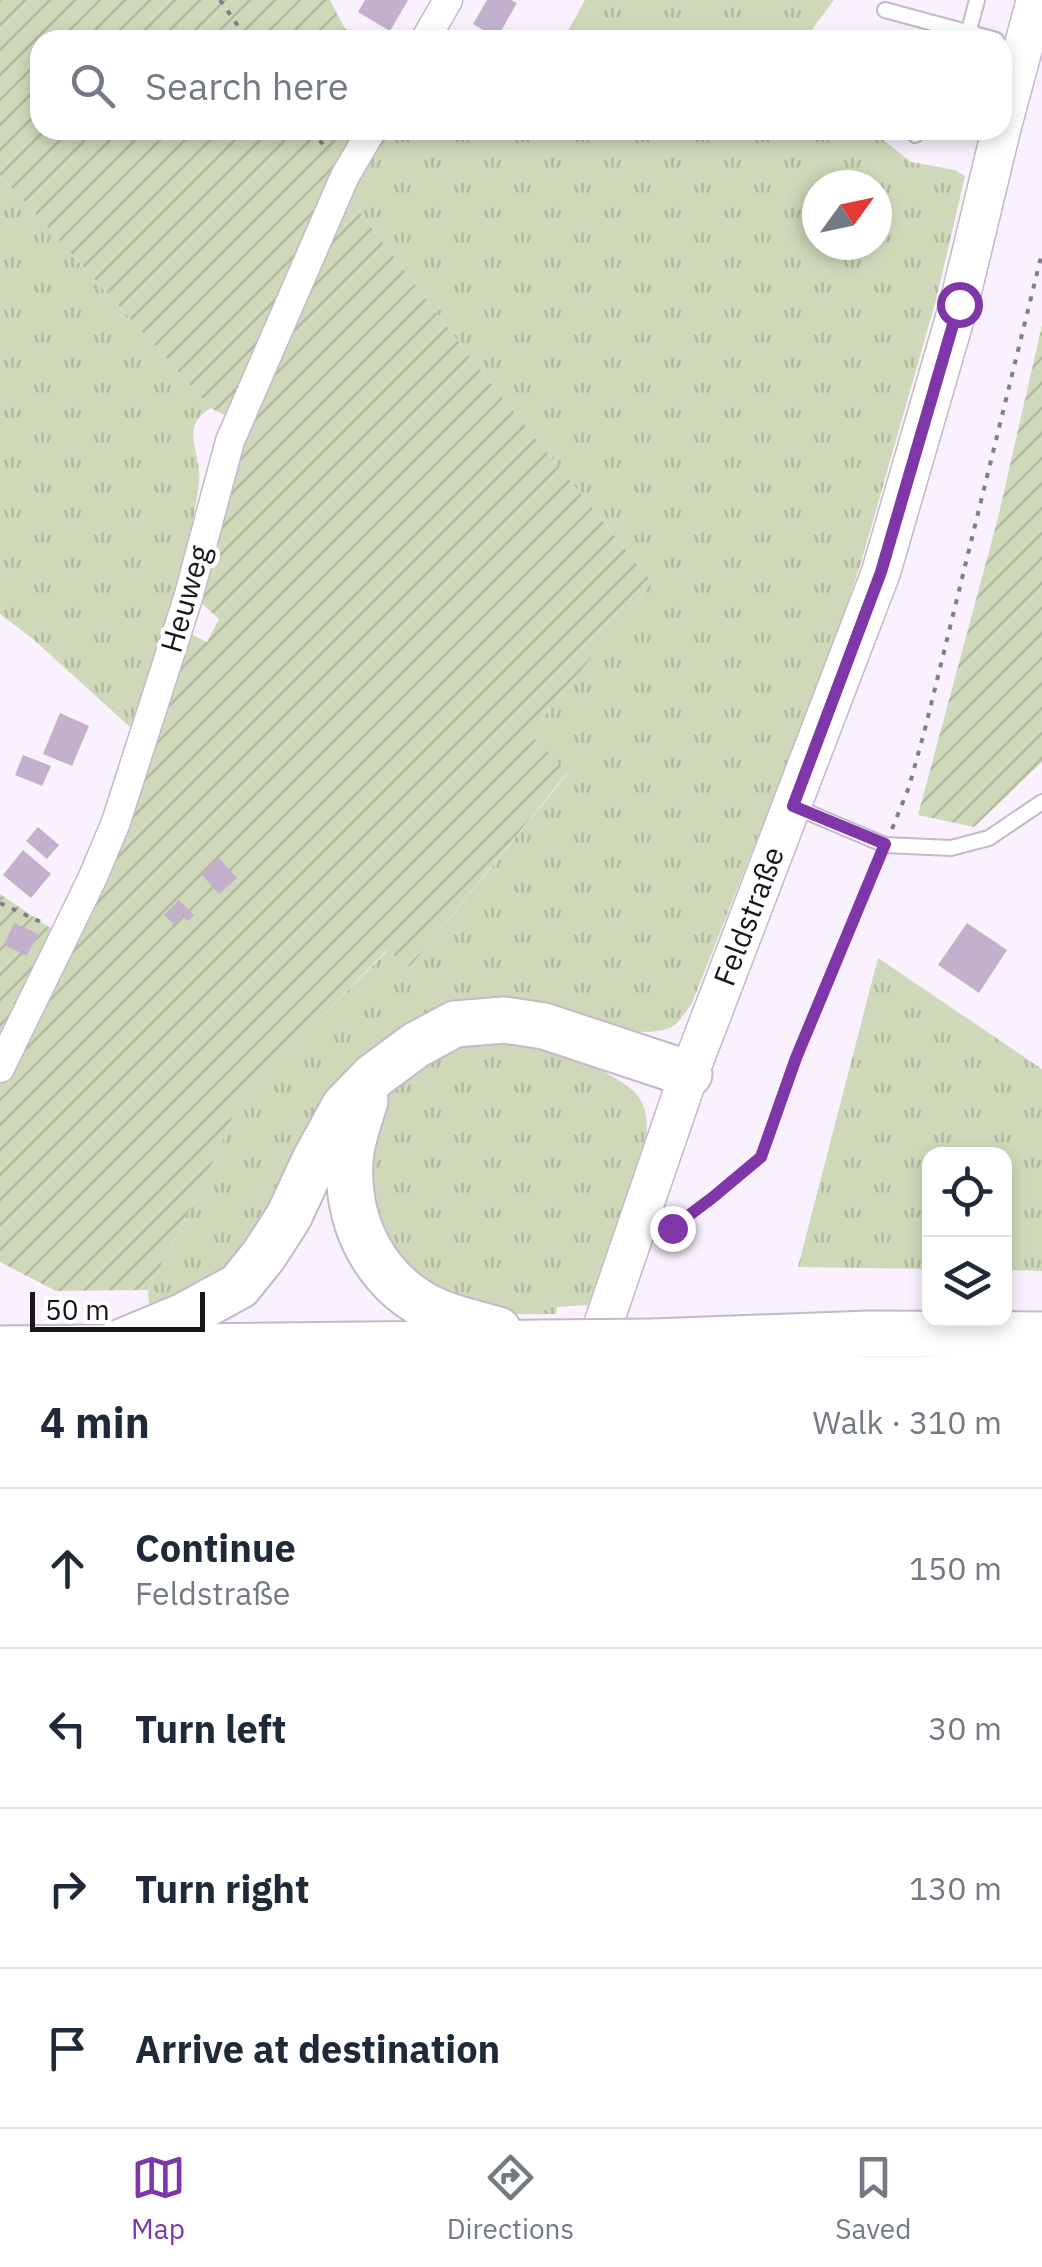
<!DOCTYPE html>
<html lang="en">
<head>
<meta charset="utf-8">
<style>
  :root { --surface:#fff; --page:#f6f6f7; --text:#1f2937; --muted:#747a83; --line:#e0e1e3; --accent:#7e36a8 }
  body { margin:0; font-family:"IBM Plex Sans",sans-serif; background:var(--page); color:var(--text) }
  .controls { position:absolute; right:30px; bottom:30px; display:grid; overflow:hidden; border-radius:20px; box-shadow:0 5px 15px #0003 }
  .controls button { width:90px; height:90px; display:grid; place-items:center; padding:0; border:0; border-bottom:2px solid var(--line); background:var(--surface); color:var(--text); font:50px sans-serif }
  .compass { position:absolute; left:802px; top:170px; width:90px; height:90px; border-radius:50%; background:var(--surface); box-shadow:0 5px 15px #0003; rotate:57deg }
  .scale { position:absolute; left:30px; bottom:25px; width:175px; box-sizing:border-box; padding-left:10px; border:5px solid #19151b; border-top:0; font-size:28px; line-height:35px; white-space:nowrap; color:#19151b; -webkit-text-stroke:8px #fff; paint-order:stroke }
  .stop { position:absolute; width:30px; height:30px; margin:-22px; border:8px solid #7e36a8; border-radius:50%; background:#fff }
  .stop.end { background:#7e36a8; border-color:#fff; box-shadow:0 2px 10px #0008 }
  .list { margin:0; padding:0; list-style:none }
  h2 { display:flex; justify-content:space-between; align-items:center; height:130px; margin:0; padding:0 40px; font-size:42px }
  h2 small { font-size:32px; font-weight:400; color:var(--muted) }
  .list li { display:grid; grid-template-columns:65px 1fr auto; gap:30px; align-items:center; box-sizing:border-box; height:160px; padding:0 40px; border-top:2px solid var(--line) }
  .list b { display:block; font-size:38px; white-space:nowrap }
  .list p { margin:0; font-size:32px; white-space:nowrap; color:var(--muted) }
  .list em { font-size:32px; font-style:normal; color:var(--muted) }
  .icon { flex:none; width:55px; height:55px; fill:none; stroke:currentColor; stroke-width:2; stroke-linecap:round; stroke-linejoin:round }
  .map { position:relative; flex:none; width:1042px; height:1357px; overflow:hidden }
  .search { position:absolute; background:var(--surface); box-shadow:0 5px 15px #0003; left:30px; right:30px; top:30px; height:110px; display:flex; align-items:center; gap:25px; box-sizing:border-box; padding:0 35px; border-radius:30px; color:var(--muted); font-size:38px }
  .sheet { height:770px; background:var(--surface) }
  nav { display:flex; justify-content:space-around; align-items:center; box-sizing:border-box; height:140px; border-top:2px solid var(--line); background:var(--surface); font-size:28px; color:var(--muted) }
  nav a { display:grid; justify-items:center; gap:5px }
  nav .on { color:var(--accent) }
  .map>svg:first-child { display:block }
</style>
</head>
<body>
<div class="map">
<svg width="1042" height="1357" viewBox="0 0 1042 1357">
  <defs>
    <pattern id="grass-tufts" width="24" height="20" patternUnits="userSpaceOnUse" patternTransform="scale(2.5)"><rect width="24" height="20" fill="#cfd9ba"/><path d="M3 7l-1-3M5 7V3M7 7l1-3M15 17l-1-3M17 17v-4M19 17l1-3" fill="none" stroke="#b1b99f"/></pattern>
    <pattern id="garden-furrows" width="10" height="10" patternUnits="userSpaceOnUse" patternTransform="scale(2.5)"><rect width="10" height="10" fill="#cfd9ba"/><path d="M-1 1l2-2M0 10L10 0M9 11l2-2" fill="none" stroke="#b1b99f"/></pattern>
  </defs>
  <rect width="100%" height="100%" fill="#f9f1fd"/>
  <path fill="url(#grass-tufts)" fill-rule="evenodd" d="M 585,0 L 834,0 L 804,40 L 563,40 Z
    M 393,130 L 871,130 L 911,162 L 955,170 L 965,176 L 936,300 L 861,563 L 831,652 L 692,1003 C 674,1029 673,1031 641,1032 L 451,1012 L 238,1265 L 184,1298 L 149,1308 L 148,1290 L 205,1180 L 236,1108 L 301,1037 L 388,950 L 410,967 L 568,773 L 529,735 L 652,582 L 477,366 L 347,195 ZM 817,185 L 877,185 L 877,245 L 817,245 Z
    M 0,175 L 211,408 C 177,427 203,454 199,483 C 188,567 158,648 130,727 L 33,639 L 0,614 Z
    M 878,958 L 1042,1069 L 1042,1271 L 1005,1270 L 1004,1154 L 930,1154 L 929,1269 L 798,1267 Z
    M 455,1042 C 476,1042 499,1040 519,1043 C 547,1047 626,1074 640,1099 C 647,1110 647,1124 647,1137 L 588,1305 L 557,1307 L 556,1314 L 488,1314 L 390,1266 L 359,1156 L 383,1097 Z"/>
  <path fill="url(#garden-furrows)" d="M 0,0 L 330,0 L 343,25 L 354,40 L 40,40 L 40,130 L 393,130 L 347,195 L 477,366 L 652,582 L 530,734 L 568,772 L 410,967 L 387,950 L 301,1037 L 236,1108 L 205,1180 L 148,1290 L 56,1291 L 0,1262 L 0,894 L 74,944 L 109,878 L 135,812 L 149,756 L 187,632 L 207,642 L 219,619 L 195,597 L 244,426 L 211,408 L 0,175 Z
    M 1042,325 L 1042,762 L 974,827 L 918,815 L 998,518 Z"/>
  <path fill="#c3b0cc" d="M 365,0 L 408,0 L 390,31 L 358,12 Z
    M 487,0 L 511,0 L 517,3 L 497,38 L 473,24 Z
    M 60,713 L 89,726 L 72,766 L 43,754 Z
    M 23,755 L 51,766 L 42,786 L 15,775 Z
    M 38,827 L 59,845 L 47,859 L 26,841 Z
    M 23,850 L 51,874 L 31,898 L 3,875 Z
    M 219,858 L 237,878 L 219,894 L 201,874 Z
    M 179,900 L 194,915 L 188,921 L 182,916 L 174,924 L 164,915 Z
    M 14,923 L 38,934 L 27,956 L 4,945 Z
    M 967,923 L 1007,950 L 979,993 L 938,965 Z"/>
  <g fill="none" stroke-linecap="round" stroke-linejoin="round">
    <defs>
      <path id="service" d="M 885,10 L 996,40
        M 967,38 L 977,0
        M 915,135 L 918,130
        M 793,806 L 885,845 L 951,848 L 989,838 L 1042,802"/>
      <path id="minor" d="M 425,40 L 448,0
        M 0,1068 L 93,877 L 116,822 L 188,598 L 230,441 L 345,176 L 372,130"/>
      <g id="secondary">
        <path d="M 1002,126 L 1036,0"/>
        <path id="s1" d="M 592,1357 L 689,1074 L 881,572 L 959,304 L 1001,130"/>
      </g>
      <path id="trunk" d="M 365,1101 C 359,1120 351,1141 350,1161 C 346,1226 378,1286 438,1312 C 457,1320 478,1324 498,1330
        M 653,1342 L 869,1334 L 1042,1335
        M 107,1348 L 184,1316 L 239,1286 L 264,1255 L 289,1216 L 315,1160 L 344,1107 L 374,1076 L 416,1045 L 455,1024 L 504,1020 L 544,1026 L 689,1074
        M 0,1349 L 543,1343"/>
    </defs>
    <use href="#service" stroke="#c4b8ca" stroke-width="18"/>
    <use href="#minor" stroke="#c4b8ca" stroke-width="31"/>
    <use href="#secondary" stroke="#c4b8ca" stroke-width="41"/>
    <use href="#trunk" stroke="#c4b8ca" stroke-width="49"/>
    <path stroke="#837d86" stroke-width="4" stroke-dasharray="5 8" stroke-linecap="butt" d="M 220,0 L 248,40
      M 312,130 L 328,151
      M 892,829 L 909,787 L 925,729 L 1042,253
      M 0,903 L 43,923
      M 667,1233 L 761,1157 L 796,1058 L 878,860"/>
    <use href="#service" stroke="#fff" stroke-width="14"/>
    <use href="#minor" stroke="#fff" stroke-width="28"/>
    <use href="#secondary" stroke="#fff" stroke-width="38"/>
    <use href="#trunk" stroke="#fff" stroke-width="45"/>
    <defs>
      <path id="trunk-bridge" d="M 543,1343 L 653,1342"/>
    </defs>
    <use href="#trunk-bridge" stroke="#c4b8ca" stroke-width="49" stroke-linecap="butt"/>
    <use href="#trunk-bridge" stroke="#fff" stroke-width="45"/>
  </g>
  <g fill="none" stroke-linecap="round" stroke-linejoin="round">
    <path stroke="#7e36a8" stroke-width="12" d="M 672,1228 L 712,1198 L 761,1157 L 796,1058 L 885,844 L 793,806 L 881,572 L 959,304"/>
  </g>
  <g text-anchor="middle" stroke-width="9" stroke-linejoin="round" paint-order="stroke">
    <g font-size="30" fill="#19151b" stroke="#fff">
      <text transform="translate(186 599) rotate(-74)" y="10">Heuweg</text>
      <text dy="10" stroke="none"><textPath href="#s1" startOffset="468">Feldstraße</textPath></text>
    </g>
  </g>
</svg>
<div class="controls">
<button><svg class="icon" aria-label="locate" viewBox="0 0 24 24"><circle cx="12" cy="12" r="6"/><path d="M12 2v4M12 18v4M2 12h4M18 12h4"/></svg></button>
<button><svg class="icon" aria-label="layers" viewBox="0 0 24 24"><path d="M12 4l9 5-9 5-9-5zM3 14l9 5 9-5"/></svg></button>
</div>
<svg class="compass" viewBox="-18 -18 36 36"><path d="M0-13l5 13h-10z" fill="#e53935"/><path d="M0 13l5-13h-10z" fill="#747a83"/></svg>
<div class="scale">50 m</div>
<div class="stop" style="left:959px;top:304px"></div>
<div class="stop end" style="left:672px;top:1228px"></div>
<div class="search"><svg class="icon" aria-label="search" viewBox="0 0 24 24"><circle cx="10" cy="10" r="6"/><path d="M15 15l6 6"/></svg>Search here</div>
</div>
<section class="sheet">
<h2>4 min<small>Walk · 310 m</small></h2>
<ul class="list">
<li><svg class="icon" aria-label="ahead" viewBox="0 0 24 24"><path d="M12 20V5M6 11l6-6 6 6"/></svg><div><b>Continue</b><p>Feldstraße</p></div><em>150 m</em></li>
<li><svg class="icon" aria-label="left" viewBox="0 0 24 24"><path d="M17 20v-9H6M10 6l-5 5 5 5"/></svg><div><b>Turn left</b></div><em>30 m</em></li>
<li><svg class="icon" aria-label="right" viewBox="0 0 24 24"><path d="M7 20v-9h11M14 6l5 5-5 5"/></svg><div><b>Turn right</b></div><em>130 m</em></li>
<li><svg class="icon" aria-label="arrive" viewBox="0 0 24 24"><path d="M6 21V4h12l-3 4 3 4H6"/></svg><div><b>Arrive at destination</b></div></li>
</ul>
</section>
<nav>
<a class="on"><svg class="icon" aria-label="map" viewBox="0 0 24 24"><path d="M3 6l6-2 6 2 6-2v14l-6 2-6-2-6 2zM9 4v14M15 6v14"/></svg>Map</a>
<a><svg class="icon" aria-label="directions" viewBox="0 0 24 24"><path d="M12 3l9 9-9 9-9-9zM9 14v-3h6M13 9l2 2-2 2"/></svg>Directions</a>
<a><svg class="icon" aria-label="saved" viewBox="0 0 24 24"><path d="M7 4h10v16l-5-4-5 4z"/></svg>Saved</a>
</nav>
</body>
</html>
